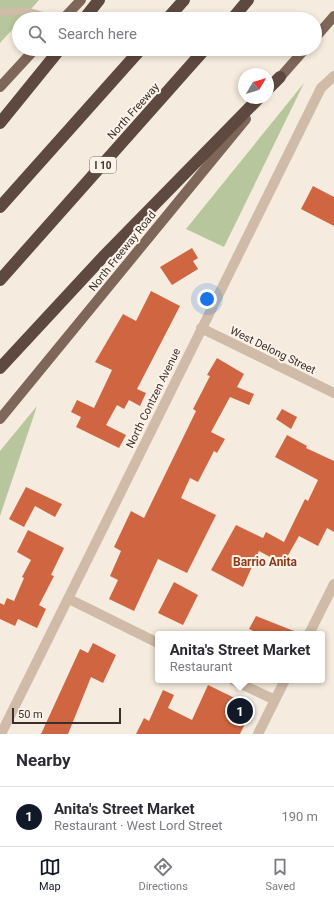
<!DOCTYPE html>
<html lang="en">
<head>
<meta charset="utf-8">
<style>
  :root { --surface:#fff; --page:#f2f2f3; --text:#2b2b33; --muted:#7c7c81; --line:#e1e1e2; --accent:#111827 }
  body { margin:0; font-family:Roboto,sans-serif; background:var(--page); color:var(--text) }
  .compass { position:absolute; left:238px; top:68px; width:36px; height:36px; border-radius:50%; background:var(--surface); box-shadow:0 2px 6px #0003; rotate:52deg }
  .scale { position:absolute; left:12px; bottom:10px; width:109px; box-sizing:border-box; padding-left:4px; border:2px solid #3b2f29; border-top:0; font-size:11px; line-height:14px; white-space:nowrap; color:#3b2f29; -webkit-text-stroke:3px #fcf4eb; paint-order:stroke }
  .you { position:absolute; left:207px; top:299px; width:14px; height:14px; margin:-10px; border:3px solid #fff; border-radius:50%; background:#1a73e8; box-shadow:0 0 0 6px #1a73e833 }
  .badge { display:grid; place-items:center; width:26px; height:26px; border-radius:50%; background:var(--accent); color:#fff; font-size:13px; font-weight:700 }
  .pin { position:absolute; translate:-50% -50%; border:2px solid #fff; box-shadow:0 1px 4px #0006 }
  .popup { position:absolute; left:155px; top:631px; width:170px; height:52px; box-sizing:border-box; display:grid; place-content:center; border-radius:4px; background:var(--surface); filter:drop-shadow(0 1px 3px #0005); font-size:13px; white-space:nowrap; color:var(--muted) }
  .popup b { font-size:15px; color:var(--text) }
  .popup::after { content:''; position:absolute; left:50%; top:100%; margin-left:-8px; border:8px solid transparent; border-top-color:var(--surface) }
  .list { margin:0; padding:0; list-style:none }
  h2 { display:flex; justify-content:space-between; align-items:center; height:52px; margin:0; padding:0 16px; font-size:17px }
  h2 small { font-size:13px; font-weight:400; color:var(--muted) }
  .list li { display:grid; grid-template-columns:26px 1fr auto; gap:12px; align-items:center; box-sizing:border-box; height:60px; padding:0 16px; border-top:1px solid var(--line) }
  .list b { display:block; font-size:15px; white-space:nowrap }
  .list p { margin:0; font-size:13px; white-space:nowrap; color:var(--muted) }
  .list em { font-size:13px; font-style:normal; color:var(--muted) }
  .icon { flex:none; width:22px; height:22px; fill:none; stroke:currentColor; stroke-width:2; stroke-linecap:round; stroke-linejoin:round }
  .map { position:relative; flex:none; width:334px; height:734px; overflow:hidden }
  .search { position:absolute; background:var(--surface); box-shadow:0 2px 6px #0003; left:12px; right:12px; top:12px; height:44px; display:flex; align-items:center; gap:10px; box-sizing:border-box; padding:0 14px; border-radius:22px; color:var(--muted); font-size:15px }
  .sheet { height:112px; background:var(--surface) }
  nav { display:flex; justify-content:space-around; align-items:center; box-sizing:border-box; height:56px; border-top:1px solid var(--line); background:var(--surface); font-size:11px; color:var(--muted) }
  nav a { display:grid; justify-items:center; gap:2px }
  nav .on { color:var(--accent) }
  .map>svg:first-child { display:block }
</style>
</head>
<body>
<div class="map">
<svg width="334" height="734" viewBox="0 0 334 734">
  <rect width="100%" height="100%" fill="#f5ebde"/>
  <path fill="#b7c69c" d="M 0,0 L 39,0 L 22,19 L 19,19 L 19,22 L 0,43 Z
    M 304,83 L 224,247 L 186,229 Z
    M 37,406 L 0,516 L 0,451 Z"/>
  <path fill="#d06641" d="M 313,186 L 334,197 L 334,226 L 301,209 Z
    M 192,248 L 198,258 L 193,261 L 198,269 L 172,285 L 160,267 Z
    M 151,291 L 180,306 L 137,389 L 146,393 L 140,406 L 129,400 L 124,409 L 117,405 L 106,425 L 126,435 L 119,448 L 76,427 L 81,417 L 71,412 L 77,400 L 94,408 L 112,370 L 95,362 L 123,314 L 136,321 Z
    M 217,358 L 244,374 L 237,387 L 254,394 L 249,405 L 230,397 L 211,432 L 225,439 L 217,453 L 214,451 L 198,482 L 190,478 L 181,498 L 216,515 L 187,573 L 158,559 L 134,611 L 109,599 L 118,580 L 110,576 L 121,551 L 114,547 L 131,511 L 144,518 L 196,411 L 193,409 L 210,376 L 207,375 Z
    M 282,409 L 297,417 L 291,429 L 276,419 Z
    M 287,435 L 307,446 L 306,448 L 334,461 L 334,532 L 327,528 L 318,546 L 299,536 L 283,564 L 259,551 L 243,587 L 211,570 L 236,525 L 263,538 L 266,532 L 284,542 L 305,499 L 308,501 L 318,480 L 275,457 Z
    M 26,487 L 62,504 L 55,517 L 35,506 L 24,527 L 9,519 Z
    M 28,530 L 64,548 L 51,575 L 54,576 L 39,605 L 46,609 L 37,628 L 18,619 L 15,626 L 0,619 L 0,603 L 4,605 L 7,598 L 14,601 L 24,578 L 22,577 L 31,560 L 17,552 Z
    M 174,582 L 198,595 L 183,625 L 158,613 Z
    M 256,616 L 299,633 L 299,634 L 260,634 L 249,629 Z
    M 93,643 L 116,655 L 103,683 L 91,677 L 68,734 L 41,734 L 80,649 L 88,653 Z
    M 208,685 L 253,707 L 240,734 L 136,734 L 144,718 L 149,721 L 163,690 L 174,695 L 168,708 L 192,720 Z"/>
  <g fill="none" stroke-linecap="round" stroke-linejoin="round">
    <path stroke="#cfbba8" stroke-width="7" d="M 0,12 L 28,11 L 55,19"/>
    <path stroke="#cfbba8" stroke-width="10" d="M 201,328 L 334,393
      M 69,599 L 158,643
      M 309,634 L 334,584
      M 233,680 L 275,700
      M 1,734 L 321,88 L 334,76
      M 258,734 L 285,680"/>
    <path stroke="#7e6659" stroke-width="10" d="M 63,19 L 81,0
      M 315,38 L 334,16
      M 276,82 L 305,49
      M 0,87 L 35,49
      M 0,419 L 246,119"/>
    <path stroke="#5d493f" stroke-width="12" d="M 84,19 L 99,0
      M 167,19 L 184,0
      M 232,19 L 248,0
      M 268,89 L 280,77
      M 0,123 L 60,49
      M 0,207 L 141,49
      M 0,280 L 205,49
      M 0,368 L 103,257 L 259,98"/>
  </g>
  <g text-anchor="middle" stroke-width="4" stroke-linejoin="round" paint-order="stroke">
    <rect fill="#fcf4eb" stroke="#756a63" stroke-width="1" x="90" y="157" width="26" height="16" rx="3"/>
    <g font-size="10" font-weight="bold" fill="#3b2f29">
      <text x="103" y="169">I 10</text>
    </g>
    <g font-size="11" fill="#3b2f29" stroke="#fcf4eb">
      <text transform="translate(133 111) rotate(-48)" y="4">North Freeway</text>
      <text transform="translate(122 251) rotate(-51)" y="4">North Freeway Road</text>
      <text transform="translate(273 350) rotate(26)" y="4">West Delong Street</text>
      <text transform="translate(153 398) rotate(-64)" y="4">North Contzen Avenue</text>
    </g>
    <g font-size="12" font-weight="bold" fill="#92391a" stroke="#fcf4eb">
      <text x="265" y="566">Barrio Anita</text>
    </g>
  </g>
</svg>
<svg class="compass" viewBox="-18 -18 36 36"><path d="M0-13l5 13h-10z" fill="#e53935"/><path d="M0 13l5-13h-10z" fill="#7c7c81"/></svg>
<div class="scale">50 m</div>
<div class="you"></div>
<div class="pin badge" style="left:240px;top:711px">1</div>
<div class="popup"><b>Anita's Street Market</b>Restaurant</div>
<div class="search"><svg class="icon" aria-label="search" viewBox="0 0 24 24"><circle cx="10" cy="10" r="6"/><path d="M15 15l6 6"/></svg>Search here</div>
</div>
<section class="sheet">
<h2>Nearby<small></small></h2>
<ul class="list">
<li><span class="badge">1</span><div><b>Anita's Street Market</b><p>Restaurant · West Lord Street</p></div><em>190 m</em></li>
</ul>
</section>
<nav>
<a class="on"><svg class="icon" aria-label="map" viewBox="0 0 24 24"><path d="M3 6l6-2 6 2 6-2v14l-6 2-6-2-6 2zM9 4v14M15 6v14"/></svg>Map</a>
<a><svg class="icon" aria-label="directions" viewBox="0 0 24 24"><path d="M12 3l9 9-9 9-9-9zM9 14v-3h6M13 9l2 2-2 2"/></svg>Directions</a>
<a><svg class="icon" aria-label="saved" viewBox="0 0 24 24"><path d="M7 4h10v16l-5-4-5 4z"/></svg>Saved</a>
</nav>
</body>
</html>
